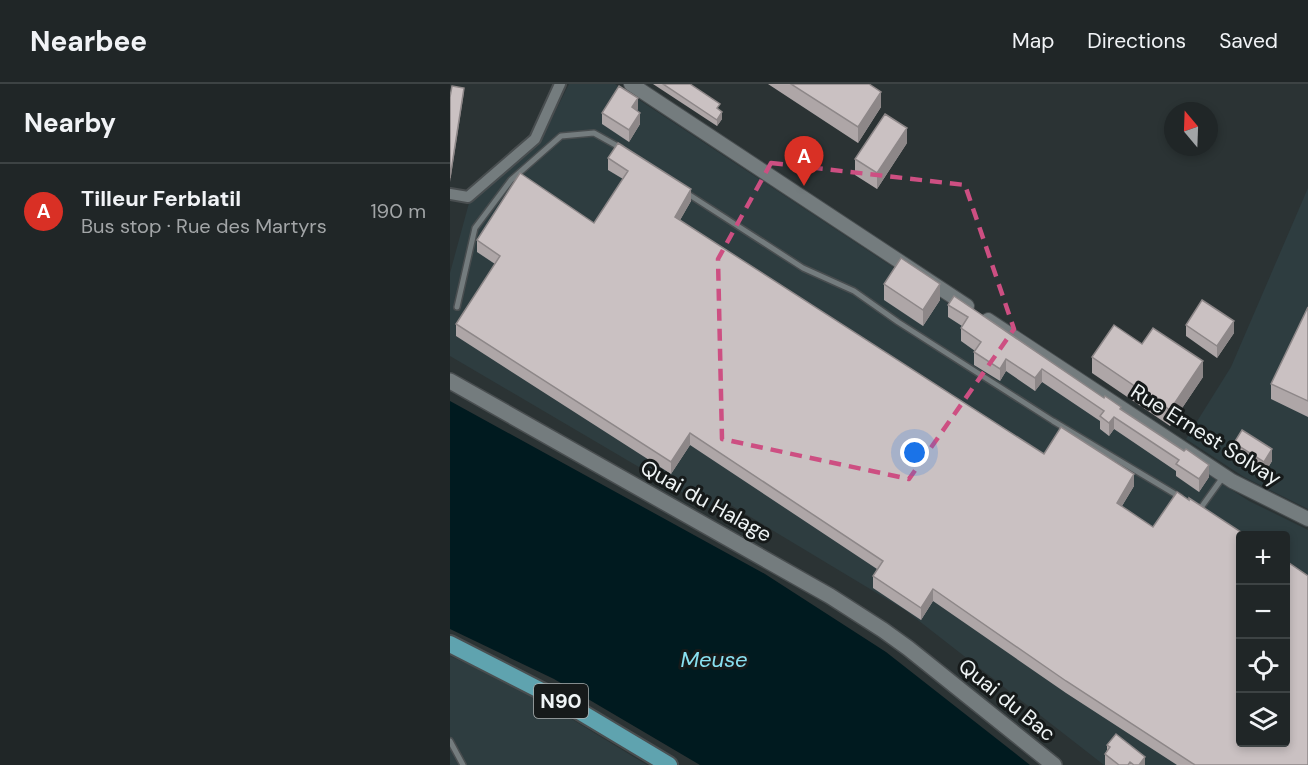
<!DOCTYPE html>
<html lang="en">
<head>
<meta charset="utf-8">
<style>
  :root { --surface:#202627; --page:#282e2f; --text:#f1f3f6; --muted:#a2a5a7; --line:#3d4344; --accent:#d93025 }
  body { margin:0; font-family:"DM Sans",sans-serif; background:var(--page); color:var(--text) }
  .controls { position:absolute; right:18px; bottom:18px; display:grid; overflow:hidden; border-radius:6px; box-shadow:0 3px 9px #0003 }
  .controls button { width:54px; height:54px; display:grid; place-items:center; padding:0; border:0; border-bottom:2px solid var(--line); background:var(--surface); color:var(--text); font:30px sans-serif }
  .compass { position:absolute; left:714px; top:18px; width:54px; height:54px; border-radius:50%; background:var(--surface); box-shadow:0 3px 9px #0003; rotate:341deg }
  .you { position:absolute; left:465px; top:369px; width:21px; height:21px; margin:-15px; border:4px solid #fff; border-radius:50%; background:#1a73e8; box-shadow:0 0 0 9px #1a73e833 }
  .badge { display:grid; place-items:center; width:39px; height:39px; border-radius:50%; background:var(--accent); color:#fff; font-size:20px; font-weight:700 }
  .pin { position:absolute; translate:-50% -50px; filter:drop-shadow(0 2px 3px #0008) }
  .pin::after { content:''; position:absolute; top:32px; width:21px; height:18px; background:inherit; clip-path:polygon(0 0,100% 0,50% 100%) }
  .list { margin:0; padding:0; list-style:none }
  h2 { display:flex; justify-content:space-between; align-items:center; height:78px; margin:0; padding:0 24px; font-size:26px }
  h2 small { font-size:20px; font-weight:400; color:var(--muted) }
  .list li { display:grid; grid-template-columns:39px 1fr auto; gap:18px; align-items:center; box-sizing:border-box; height:96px; padding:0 24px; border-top:2px solid var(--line) }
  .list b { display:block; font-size:22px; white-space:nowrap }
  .list p { margin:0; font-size:20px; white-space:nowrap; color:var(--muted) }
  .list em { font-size:20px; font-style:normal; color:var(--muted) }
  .icon { flex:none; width:33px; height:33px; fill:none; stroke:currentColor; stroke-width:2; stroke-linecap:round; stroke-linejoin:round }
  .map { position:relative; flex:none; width:858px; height:681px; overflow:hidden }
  header { display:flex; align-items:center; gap:36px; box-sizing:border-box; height:84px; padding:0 30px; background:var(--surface); border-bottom:2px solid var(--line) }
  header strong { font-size:28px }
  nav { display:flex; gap:33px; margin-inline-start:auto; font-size:21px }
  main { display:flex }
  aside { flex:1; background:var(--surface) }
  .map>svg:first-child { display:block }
</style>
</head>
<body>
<header>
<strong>Nearbee</strong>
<nav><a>Map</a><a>Directions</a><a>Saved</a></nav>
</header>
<main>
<aside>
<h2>Nearby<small></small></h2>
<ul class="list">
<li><span class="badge">A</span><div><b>Tilleur Ferblatil</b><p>Bus stop · Rue des Martyrs</p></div><em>190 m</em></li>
</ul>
</aside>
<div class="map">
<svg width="858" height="681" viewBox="0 0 858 681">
  <rect width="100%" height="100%" fill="#2b3334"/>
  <path fill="#2e3d40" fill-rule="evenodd" d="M 119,0 L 165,0 L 763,394 L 799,417 L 858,446 L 858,681 L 654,681 L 455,526 L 279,420 L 262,426 L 0,272 L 0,189 L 19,119 L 92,54 ZM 790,452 L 836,452 L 836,658 L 790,658 Z
    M 858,104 L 858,425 L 794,393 L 736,355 L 781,283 Z
    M 0,572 L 74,606 L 197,681 L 0,681 Z"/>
  <path fill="#001a1f" d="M 0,317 L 315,490 L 436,568 L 580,681 L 250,681 L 104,595 L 0,545 Z"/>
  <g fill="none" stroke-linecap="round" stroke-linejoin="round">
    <defs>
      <path id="service" d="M 235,108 L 353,184 L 404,207 L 448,238 L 603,337 L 730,413
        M 7,223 L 25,144 L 61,96 L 111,52 L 144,49 L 171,64
        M 748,424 L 750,425 L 773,393
        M 0,657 L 13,681"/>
      <path id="minor" d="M 0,110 L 18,113 L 85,55 L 110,0"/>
      <path id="tertiary" d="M 181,0 L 517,222
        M 538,236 L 782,397 L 858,435"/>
      <path id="secondary" d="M 0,297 L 380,512 L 433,546 L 458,564 L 604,681"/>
      <path id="primary" d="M 0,560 L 117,620 L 219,681"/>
    </defs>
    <use href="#service" stroke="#494e50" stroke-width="8"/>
    <use href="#minor" stroke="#494e50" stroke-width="14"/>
    <use href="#tertiary" stroke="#494e50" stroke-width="16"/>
    <use href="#secondary" stroke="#494e50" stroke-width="18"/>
    <use href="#primary" stroke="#494e50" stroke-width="20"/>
    <use href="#service" stroke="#747c7e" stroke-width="5"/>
    <use href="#minor" stroke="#747c7e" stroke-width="10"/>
    <use href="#tertiary" stroke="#747c7e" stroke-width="14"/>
    <use href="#secondary" stroke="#747c7e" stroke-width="15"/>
    <use href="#primary" stroke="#5fa3af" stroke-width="16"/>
  </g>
  <path fill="#aea6a7" d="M 203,0 L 240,0 L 269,26 L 272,35 L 267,42 Z
    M 318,0 L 419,0 L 431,23 L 408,59 Z
    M 188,25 L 187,26 L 190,40 L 179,58 L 152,40 L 152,29 Z
    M 457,59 L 427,105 L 405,91 L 405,75 Z
    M 158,74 L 241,117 L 230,136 L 594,370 L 684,402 L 672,422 L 858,681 L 727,681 L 616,609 L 483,517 L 471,536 L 423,504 L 423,492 L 427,485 L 240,361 L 221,390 L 6,252 L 6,240 L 45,180 L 27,168 L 27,156 L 144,139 L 173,95 L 158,86 Z
    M 434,200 L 490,216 L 473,242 L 434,216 Z
    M 498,221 L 671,325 L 759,393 L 749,408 L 726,392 L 726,387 L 664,345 L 659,352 L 650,345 L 650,337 L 592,298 L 585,307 L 556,287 L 550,297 L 524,281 L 524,268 L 525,267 L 511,257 L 511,244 L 512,242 L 498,233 Z
    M 858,223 L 858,333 L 821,315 L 821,300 Z
    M 736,241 L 784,249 L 767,274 L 736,252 Z
    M 692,260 L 753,293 L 720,342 L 642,289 L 642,273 Z
    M 784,359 L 822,377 L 814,390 L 784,371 Z
    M 657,661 L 695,681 L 655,681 L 655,670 L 657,666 Z"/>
  <path fill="#8d8788" d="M 14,4 L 14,8 L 0,98 L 0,94 Z
    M 431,8 L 431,23 L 408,59 L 408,43 Z
    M 188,14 L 188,25 L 182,35 L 182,23 Z
    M 272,28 L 272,35 L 267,42 L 267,36 Z
    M 190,29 L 190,40 L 179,58 L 179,46 Z
    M 457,44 L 457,59 L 427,105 L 427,89 Z
    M 241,105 L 241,117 L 225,145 L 225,133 Z
    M 490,200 L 490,216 L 473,242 L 473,226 Z
    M 784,237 L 784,249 L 767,274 L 767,262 Z
    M 556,275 L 556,287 L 550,297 L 550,285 Z
    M 753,277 L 753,293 L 720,342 L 720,326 Z
    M 592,285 L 592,298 L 585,307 L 585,294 Z
    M 664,333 L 664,345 L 659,352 L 659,339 Z
    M 240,349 L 240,361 L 221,390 L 221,378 Z
    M 822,365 L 822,377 L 814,390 L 814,378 Z
    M 759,381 L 759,393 L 749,408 L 749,395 Z
    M 684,390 L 684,402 L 667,430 L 667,419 Z
    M 483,505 L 483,517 L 471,536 L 471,524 Z
    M 695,673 L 695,681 L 689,681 Z"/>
  <path fill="#cac1c2" stroke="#8d8788" stroke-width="1.5" d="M 213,0 L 240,0 L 270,20 L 267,24 L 272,28 L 267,36 Z
    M 341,0 L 419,0 L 431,8 L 408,43 Z
    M 2,2 L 14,4 L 0,94 L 0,13 Z
    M 169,2 L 188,14 L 182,23 L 190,29 L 179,46 L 152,29 Z
    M 435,30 L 457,44 L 427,89 L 405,75 Z
    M 168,59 L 241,105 L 225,133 L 594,370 L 611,343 L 684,390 L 667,419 L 703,443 L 727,408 L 739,416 L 739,414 L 797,452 L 790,452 L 790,658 L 836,658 L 836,477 L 858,492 L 858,681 L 745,681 L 616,597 L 483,505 L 471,524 L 423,492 L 433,477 L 240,349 L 221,378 L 6,240 L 50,172 L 27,156 L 70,89 L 144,139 L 178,87 L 158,74 Z
    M 451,174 L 490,200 L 473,226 L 434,200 Z
    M 504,212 L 654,314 L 655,312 L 671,323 L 670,325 L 734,367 L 736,365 L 759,381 L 749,395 L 726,380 L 729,376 L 664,333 L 659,339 L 650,332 L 654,327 L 592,285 L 585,294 L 556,275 L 550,285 L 524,268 L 531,258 L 511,244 L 518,233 L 498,221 Z
    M 752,216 L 784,237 L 767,262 L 736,241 Z
    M 858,223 L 858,317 L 821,300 Z
    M 664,241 L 692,260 L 703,244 L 753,277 L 720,326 L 642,273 Z
    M 792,346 L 822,365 L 814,378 L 784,359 Z
    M 666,650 L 695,673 L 689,681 L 684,681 L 680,678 L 678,681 L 669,681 L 655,670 L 660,663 L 657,661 Z"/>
  <path fill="none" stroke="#cd4f82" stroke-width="4.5" stroke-dasharray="12 8" stroke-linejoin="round" d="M 321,79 L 515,101 L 564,245 L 459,395 L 272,355 L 268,175 Z"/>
  <g text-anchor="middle" stroke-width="6" stroke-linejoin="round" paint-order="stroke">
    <rect fill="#161a1a" stroke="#aeb3b3" stroke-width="1.5" x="84" y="600" width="54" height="34" rx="4.5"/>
    <g font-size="20" font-weight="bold" fill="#eff4f5">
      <text x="111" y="624">N90</text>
    </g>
    <g font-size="21" fill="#eff4f5" stroke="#161a1a">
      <text transform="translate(756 351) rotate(32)" y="7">Rue Ernest Solvay</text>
      <text transform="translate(256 417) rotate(29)" y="7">Quai du Halage</text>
      <text transform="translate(557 616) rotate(39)" y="7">Quai du Bac</text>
    </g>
    <g font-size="22" font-style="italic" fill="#89e0f0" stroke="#161a1a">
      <text x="264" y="583">Meuse</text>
    </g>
  </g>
</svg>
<div class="controls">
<button>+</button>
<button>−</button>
<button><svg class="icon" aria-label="locate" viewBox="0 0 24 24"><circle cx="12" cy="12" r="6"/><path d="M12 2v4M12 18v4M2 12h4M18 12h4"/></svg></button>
<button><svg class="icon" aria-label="layers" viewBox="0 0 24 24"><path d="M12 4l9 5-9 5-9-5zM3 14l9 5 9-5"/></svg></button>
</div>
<svg class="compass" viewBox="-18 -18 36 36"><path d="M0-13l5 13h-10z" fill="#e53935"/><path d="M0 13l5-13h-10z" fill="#a2a5a7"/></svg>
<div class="you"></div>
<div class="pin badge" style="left:354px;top:102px">A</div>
</div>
</main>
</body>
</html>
